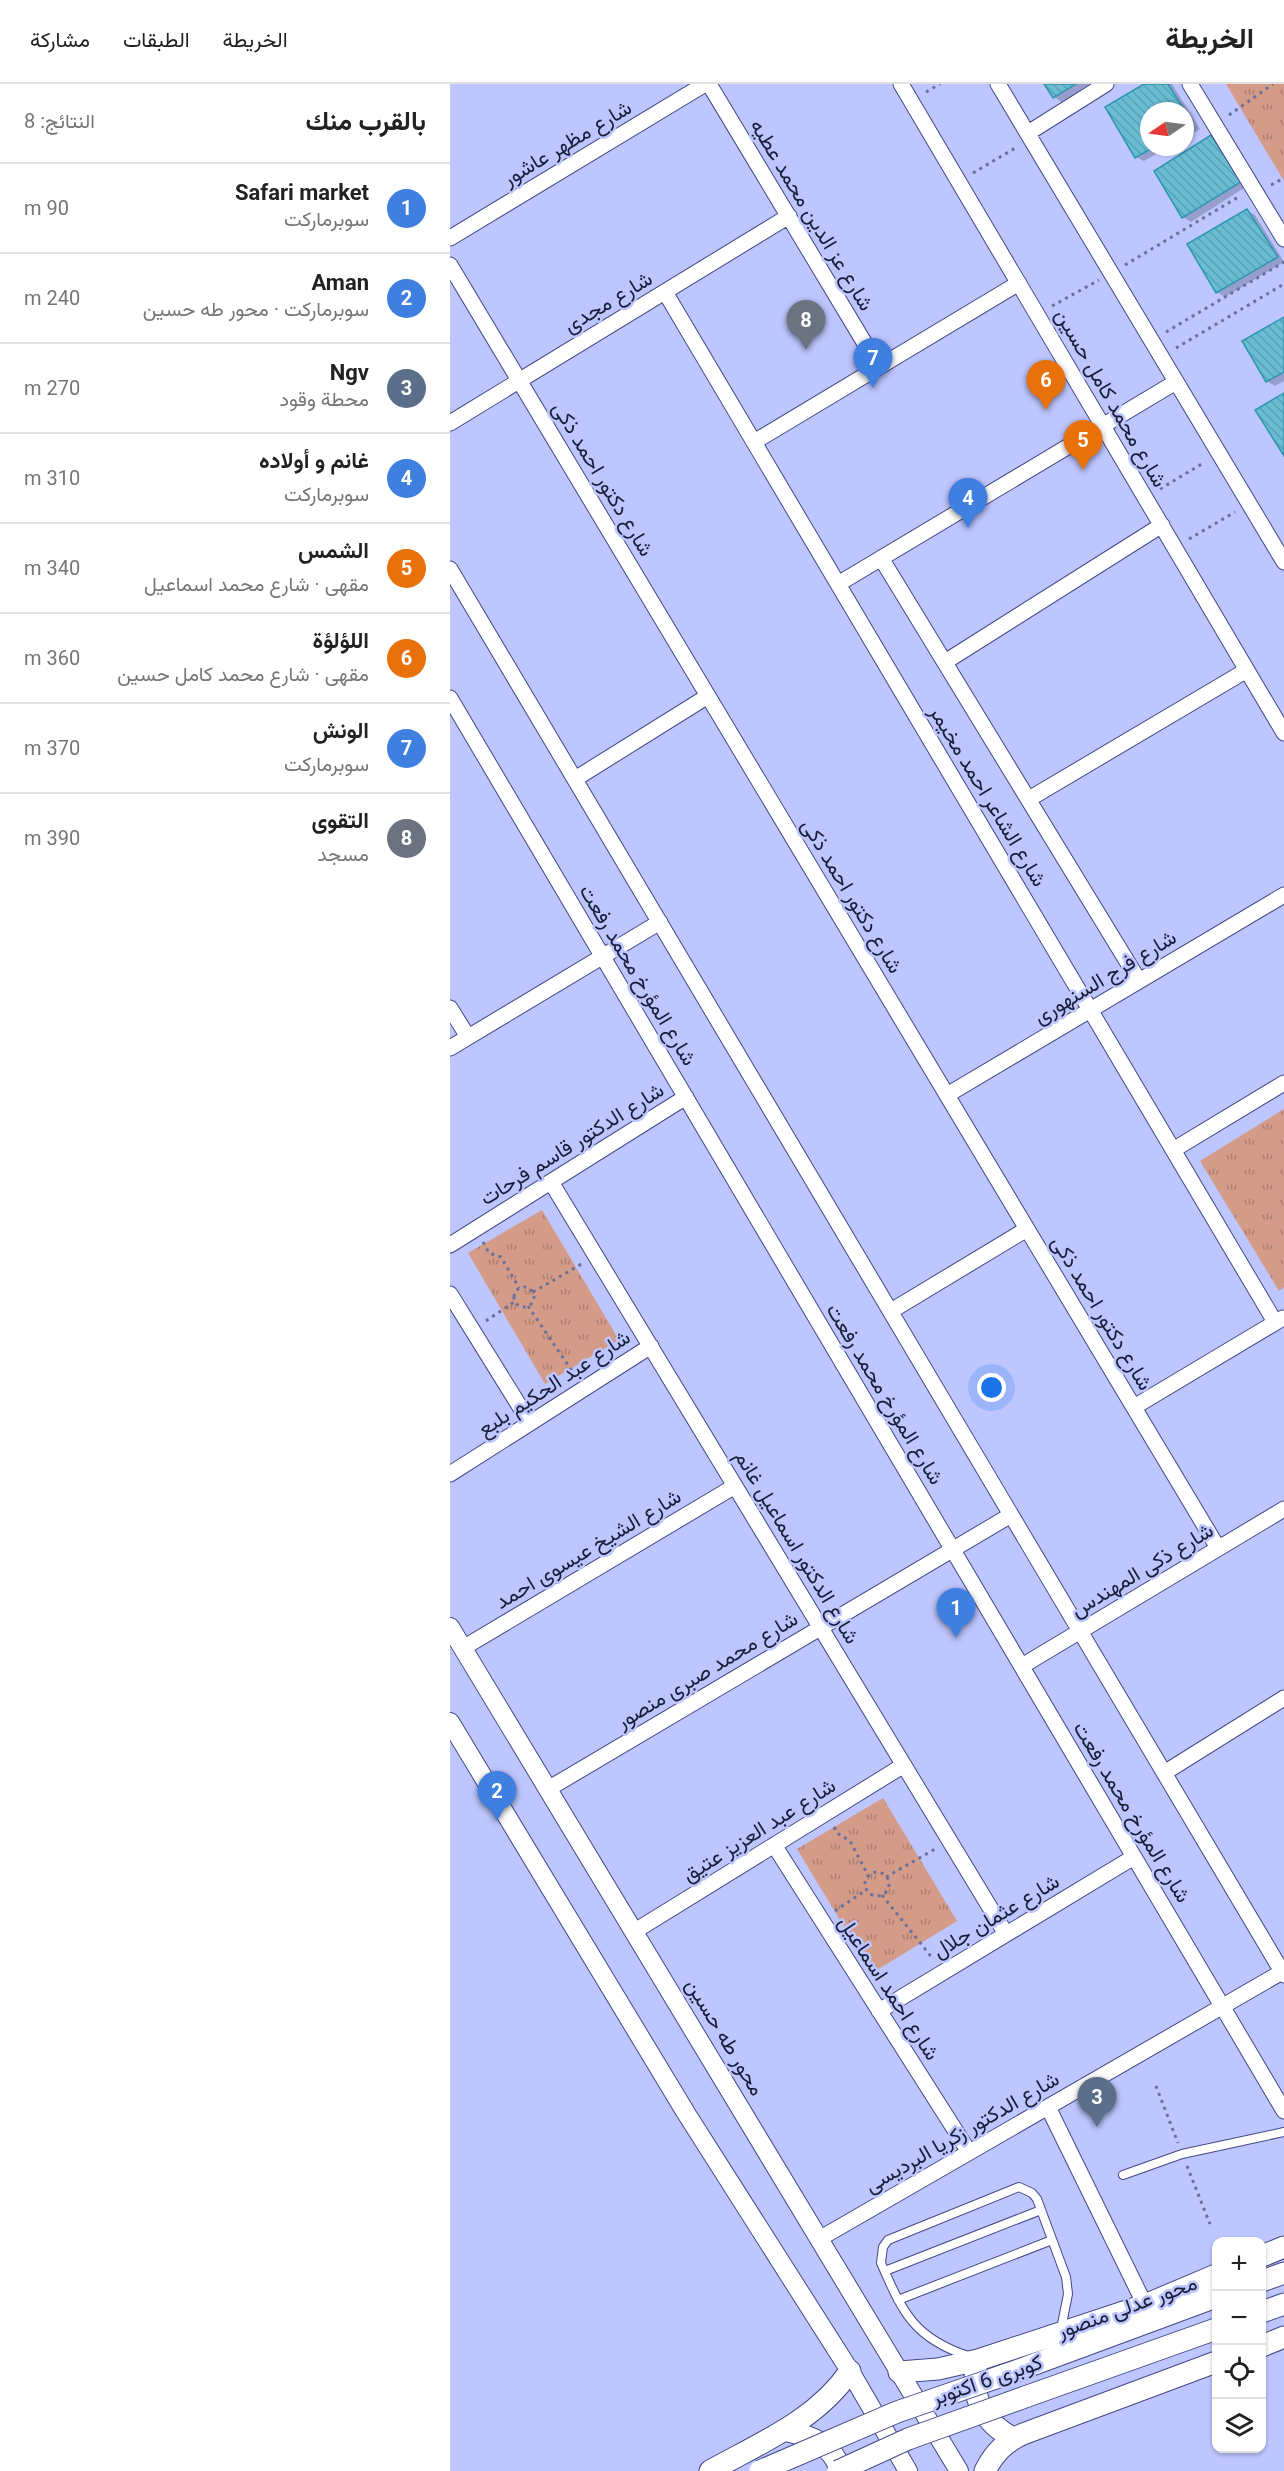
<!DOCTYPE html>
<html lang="ar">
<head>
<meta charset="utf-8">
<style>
  :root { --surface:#fff; --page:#f6f6f6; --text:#222; --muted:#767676; --line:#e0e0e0; --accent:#6b5f2c }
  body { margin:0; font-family:Roboto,Vazirmatn,sans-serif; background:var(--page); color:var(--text); direction:rtl }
  .controls { position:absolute; right:18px; bottom:18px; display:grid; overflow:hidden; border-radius:12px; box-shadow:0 2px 4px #0004 }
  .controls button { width:54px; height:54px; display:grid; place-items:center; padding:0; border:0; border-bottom:2px solid var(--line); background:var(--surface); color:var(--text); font:30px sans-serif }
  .compass { position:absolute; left:690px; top:18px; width:54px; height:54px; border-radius:50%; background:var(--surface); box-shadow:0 2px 4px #0004; rotate:257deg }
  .you { position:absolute; left:542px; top:1304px; width:21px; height:21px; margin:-15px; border:4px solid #fff; border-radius:50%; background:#1a73e8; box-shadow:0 0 0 9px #1a73e833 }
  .badge { display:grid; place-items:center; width:39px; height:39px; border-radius:50%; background:var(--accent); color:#fff; font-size:20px; font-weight:700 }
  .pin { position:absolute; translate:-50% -50px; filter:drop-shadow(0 2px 3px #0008) }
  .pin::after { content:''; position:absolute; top:32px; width:21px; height:18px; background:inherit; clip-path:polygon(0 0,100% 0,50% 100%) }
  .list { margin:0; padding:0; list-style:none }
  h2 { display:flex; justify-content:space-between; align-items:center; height:78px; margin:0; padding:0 24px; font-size:26px }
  h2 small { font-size:20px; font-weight:400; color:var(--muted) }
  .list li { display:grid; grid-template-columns:39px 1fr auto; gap:18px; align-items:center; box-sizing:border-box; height:90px; padding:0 24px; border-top:2px solid var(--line) }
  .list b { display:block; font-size:22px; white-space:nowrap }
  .list p { margin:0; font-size:20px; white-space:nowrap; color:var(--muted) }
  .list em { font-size:20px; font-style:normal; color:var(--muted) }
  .icon { flex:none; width:33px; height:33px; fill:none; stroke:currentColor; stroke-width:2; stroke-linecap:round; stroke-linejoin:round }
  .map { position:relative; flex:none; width:834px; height:2387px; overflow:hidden; direction:ltr }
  header { display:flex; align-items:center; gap:36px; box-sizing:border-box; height:84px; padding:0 30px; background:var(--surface); border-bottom:2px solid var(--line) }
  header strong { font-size:28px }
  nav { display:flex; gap:33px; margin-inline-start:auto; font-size:21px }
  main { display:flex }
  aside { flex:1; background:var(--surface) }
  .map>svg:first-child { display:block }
</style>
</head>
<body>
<header>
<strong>الخريطة</strong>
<nav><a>الخريطة</a><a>الطبقات</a><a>مشاركة</a></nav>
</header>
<main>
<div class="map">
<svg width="834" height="2387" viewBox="0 0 834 2387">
  <defs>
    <pattern id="park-tufts" width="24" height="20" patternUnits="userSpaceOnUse" patternTransform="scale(1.5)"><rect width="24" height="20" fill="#d59b89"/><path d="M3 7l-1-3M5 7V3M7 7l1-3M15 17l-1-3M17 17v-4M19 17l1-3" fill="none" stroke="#ac7e71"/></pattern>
    <pattern id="building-back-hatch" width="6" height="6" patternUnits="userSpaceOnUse" patternTransform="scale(1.5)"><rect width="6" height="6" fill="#69bcd2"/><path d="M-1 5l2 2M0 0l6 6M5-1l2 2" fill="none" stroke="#5aa1b5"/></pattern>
  </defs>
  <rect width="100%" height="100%" fill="#bdc6ff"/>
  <path fill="url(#park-tufts)" d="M 776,0 L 834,0 L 834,97 Z
    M 834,1025 L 834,1203 L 829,1207 L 750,1077 Z
    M 92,1126 L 169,1256 L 95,1300 L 18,1169 Z
    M 433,1714 L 507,1837 L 422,1889 L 347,1765 Z"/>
  <path fill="#0003" d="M 596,0 L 640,0 L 612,18 L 604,13 Z
    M 697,0 L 722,0 L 750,45 L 735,54 L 735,27 L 699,27 L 699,63 L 719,63 L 694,77 L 686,73 Z
    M 761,53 L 769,57 L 797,102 L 741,138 L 733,133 Z
    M 797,127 L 805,131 L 834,178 L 775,213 L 767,208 Z
    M 834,234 L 834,297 L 825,302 L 817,297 Z"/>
  <path fill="url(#building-back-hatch)" stroke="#2b97b1" stroke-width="1.5" d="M 594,0 L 626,0 L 603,14 Z
    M 694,0 L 718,0 L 735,27 L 699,27 L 699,63 L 704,63 L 685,74 L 655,23 Z
    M 735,27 L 743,41 L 735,45 Z
    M 761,51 L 791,98 L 732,134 L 704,87 Z
    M 797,125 L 828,173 L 766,209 L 737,160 Z
    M 834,233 L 834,288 L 816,298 L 792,257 Z
    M 834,309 L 834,372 L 805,326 Z"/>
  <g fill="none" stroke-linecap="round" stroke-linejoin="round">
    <defs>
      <path id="service" d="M 673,2091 L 732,2070 L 834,2048
        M 435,2187 L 591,2126
        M 448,2216 L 602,2156
        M 518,2272 C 464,2254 453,2229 431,2179 L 433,2163 L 438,2156 L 569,2103 L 582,2109 L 587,2115 L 616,2193 L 618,2210 L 611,2245"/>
      <path id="minor" d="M 259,0 L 429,283
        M 451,0 L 834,649
        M 548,0 L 834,478
        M 740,0 L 834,155
        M 578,49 L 656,0
        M 0,154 L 255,0
        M 0,181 L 768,1464
        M 215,208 L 825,1238
        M 0,339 L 339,132
        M 304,358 L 569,199
        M 431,474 L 689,897
        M 0,485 L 834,1891
        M 388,500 L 726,298
        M 495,578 L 712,441
        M 0,614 L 834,2027
        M 125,695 L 258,612
        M 579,715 L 797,586
        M 0,924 L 18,953
        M 0,964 L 210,838
        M 497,1011 L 834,811
        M 723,1066 L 834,999
        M 101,1098 L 556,1850
        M 0,1161 L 236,1013
        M 0,1210 L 80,1339
        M 441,1227 L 577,1145
        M 684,1323 L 833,1234
        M 0,1390 L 201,1262
        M 13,1564 L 285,1402
        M 572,1582 L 834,1425
        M 714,1689 L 834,1614
        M 98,1705 L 561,1431
        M 324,1761 L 519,2068
        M 185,1847 L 454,1681
        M 429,1927 L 684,1773
        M 598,2023 L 695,2221
        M 369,2155 L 832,1888"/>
      <path id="tertiary" d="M 0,1543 L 509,2387
        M 0,1638 L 236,2029 L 400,2287 L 458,2387"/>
      <path id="secondary" d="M 812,2172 L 834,2163
        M 812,2197 L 834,2189
        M 812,2228 L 834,2220
        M 812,2262 L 834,2253
        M 526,2285 C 521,2316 536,2340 563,2354
        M 566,2287 L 766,2213
        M 449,2288 L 488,2285 L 528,2276 L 695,2221 L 766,2191
        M 575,2313 L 766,2245
        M 334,2346 C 360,2352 382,2359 391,2387
        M 260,2387 C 310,2359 367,2336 400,2287
        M 535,2387 C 544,2369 555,2358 573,2350 L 766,2278"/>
    </defs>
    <use href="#service" stroke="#434886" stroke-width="10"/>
    <use href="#minor" stroke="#434886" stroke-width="17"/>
    <use href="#tertiary" stroke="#434886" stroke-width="20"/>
    <use href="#secondary" stroke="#434886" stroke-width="23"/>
    <path stroke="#6a7099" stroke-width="3" stroke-dasharray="3 4.5" stroke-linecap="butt" d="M 476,8 L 490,0
      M 779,31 L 823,0
      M 523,89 L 567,63
      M 821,101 L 834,94
      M 675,181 L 790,112
      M 602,222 L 649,196
      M 716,248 L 834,178
      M 726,264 L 834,200
      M 710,405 L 755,378
      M 739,455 L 785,428
      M 33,1158 L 39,1169 L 51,1173 L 69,1204
      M64 1213a10 10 0 1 1 20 0a10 10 0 1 1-20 0Z
      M 83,1208 L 133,1179
      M 78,1222 L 126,1293
      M 36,1237 L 64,1218
      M 384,1743 L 387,1749 L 400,1757 L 418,1791
      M415 1800a12 12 0 1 1 24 0a12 12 0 1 1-24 0Z
      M 436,1793 L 487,1764
      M 432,1811 L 483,1875
      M 385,1827 L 416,1806
      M 706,2002 L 728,2059
      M 737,2082 L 760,2140"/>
    <use href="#service" stroke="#fff" stroke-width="8"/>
    <use href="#minor" stroke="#fff" stroke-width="15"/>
    <use href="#tertiary" stroke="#fff" stroke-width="18"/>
    <use href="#secondary" stroke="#fff" stroke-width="21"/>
    <defs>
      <path id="secondary-bridge" d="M 310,2387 L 447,2328 L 566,2287
        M 388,2387 L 458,2355 L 575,2313"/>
    </defs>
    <use href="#secondary-bridge" stroke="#434886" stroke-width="23" stroke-linecap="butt"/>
    <use href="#secondary-bridge" stroke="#fff" stroke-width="21"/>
  </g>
  <g text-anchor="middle" stroke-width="5" stroke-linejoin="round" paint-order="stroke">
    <g font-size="21" fill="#1b1e39" stroke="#bdc6ff">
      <text transform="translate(117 59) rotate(-31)" y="7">شارع مظهر عاشور</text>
      <text transform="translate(362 131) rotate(59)" y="7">شارع عز الدين محمد عطيه</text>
      <text transform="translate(158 218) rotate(-31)" y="7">شارع مجدى</text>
      <text transform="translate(661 314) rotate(60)" y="7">شارع محمد كامل حسين</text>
      <text transform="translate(153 395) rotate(59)" y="7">شارع دكتور احمد ذكى</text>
      <text transform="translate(538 712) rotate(59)" y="7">شارع الشاعر احمد مخيمر</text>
      <text transform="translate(402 812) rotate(59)" y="7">شارع دكتور احمد ذكى</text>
      <text transform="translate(188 891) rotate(59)" y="7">شارع المؤرخ محمد رفعت</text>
      <text transform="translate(655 893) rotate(-31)" y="7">شارع فرج السنهورى</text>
      <text transform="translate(122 1060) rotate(-32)" y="7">شارع الدكتور قاسم فرحات</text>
      <text transform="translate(652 1229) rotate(59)" y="7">شارع دكتور احمد ذكى</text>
      <text transform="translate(104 1299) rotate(-33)" y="7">شارع عبد الحكيم بلبع</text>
      <text transform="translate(435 1310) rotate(59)" y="7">شارع المؤرخ محمد رفعت</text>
      <text transform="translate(347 1463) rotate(59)" y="7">شارع الدكتور اسماعيل غانم</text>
      <text transform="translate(138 1465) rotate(-31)" y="7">شارع الشيخ عيسوى احمد</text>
      <text transform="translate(692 1486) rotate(-31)" y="7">شارع ذكى المهندس</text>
      <text transform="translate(257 1586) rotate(-31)" y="7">شارع محمد صبرى منصور</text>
      <text transform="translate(682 1728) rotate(59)" y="7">شارع المؤرخ محمد رفعت</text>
      <text transform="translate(309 1746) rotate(-32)" y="7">شارع عبد العزيز عتيق</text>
      <text transform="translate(546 1832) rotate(-31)" y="7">شارع عثمان جلال</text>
      <text transform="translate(439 1904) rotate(57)" y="7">شارع احمد اسماعيل</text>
      <text transform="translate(275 1953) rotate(59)" y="7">محور طه حسين</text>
      <text transform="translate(512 2048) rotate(-30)" y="7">شارع الدكتور زكريا البرديسى</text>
      <text transform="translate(677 2223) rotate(-20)" y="7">محور عدلى منصور</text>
      <text transform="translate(537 2296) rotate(-19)" y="7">كوبرى 6 اكتوبر</text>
    </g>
  </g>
</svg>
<div class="controls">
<button>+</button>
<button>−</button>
<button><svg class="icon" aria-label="locate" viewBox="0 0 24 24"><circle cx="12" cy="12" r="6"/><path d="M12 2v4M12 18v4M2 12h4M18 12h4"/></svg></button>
<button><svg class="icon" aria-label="layers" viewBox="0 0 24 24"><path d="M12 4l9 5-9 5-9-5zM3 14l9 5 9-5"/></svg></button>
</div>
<svg class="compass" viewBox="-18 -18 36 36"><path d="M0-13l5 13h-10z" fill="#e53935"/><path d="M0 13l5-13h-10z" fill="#767676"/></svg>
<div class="you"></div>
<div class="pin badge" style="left:506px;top:1554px;background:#3f7fe0">1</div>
<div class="pin badge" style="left:47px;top:1737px;background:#3f7fe0">2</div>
<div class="pin badge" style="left:647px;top:2043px;background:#5c6f8a">3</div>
<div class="pin badge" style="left:518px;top:444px;background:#3f7fe0">4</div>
<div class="pin badge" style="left:633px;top:386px;background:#e8710a">5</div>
<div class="pin badge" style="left:596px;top:326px;background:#e8710a">6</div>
<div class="pin badge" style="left:423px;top:304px;background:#3f7fe0">7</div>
<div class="pin badge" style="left:356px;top:266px;background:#6b7280">8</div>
</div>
<aside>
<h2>بالقرب منك<small>النتائج: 8</small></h2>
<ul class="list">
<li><span class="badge" style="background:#3f7fe0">1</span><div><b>Safari market</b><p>سوبرماركت</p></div><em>90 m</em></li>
<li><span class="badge" style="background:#3f7fe0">2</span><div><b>Aman</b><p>سوبرماركت · محور طه حسين</p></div><em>240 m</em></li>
<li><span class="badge" style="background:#5c6f8a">3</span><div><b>Ngv</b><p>محطة وقود</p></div><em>270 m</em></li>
<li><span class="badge" style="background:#3f7fe0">4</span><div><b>غانم و أولاده</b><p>سوبرماركت</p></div><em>310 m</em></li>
<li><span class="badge" style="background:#e8710a">5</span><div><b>الشمس</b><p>مقهى · شارع محمد اسماعيل</p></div><em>340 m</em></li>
<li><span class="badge" style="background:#e8710a">6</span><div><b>اللؤلؤة</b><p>مقهى · شارع محمد كامل حسين</p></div><em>360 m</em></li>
<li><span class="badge" style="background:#3f7fe0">7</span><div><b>الونش</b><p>سوبرماركت</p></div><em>370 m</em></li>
<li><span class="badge" style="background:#6b7280">8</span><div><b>التقوى</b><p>مسجد</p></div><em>390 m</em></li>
</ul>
</aside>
</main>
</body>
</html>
